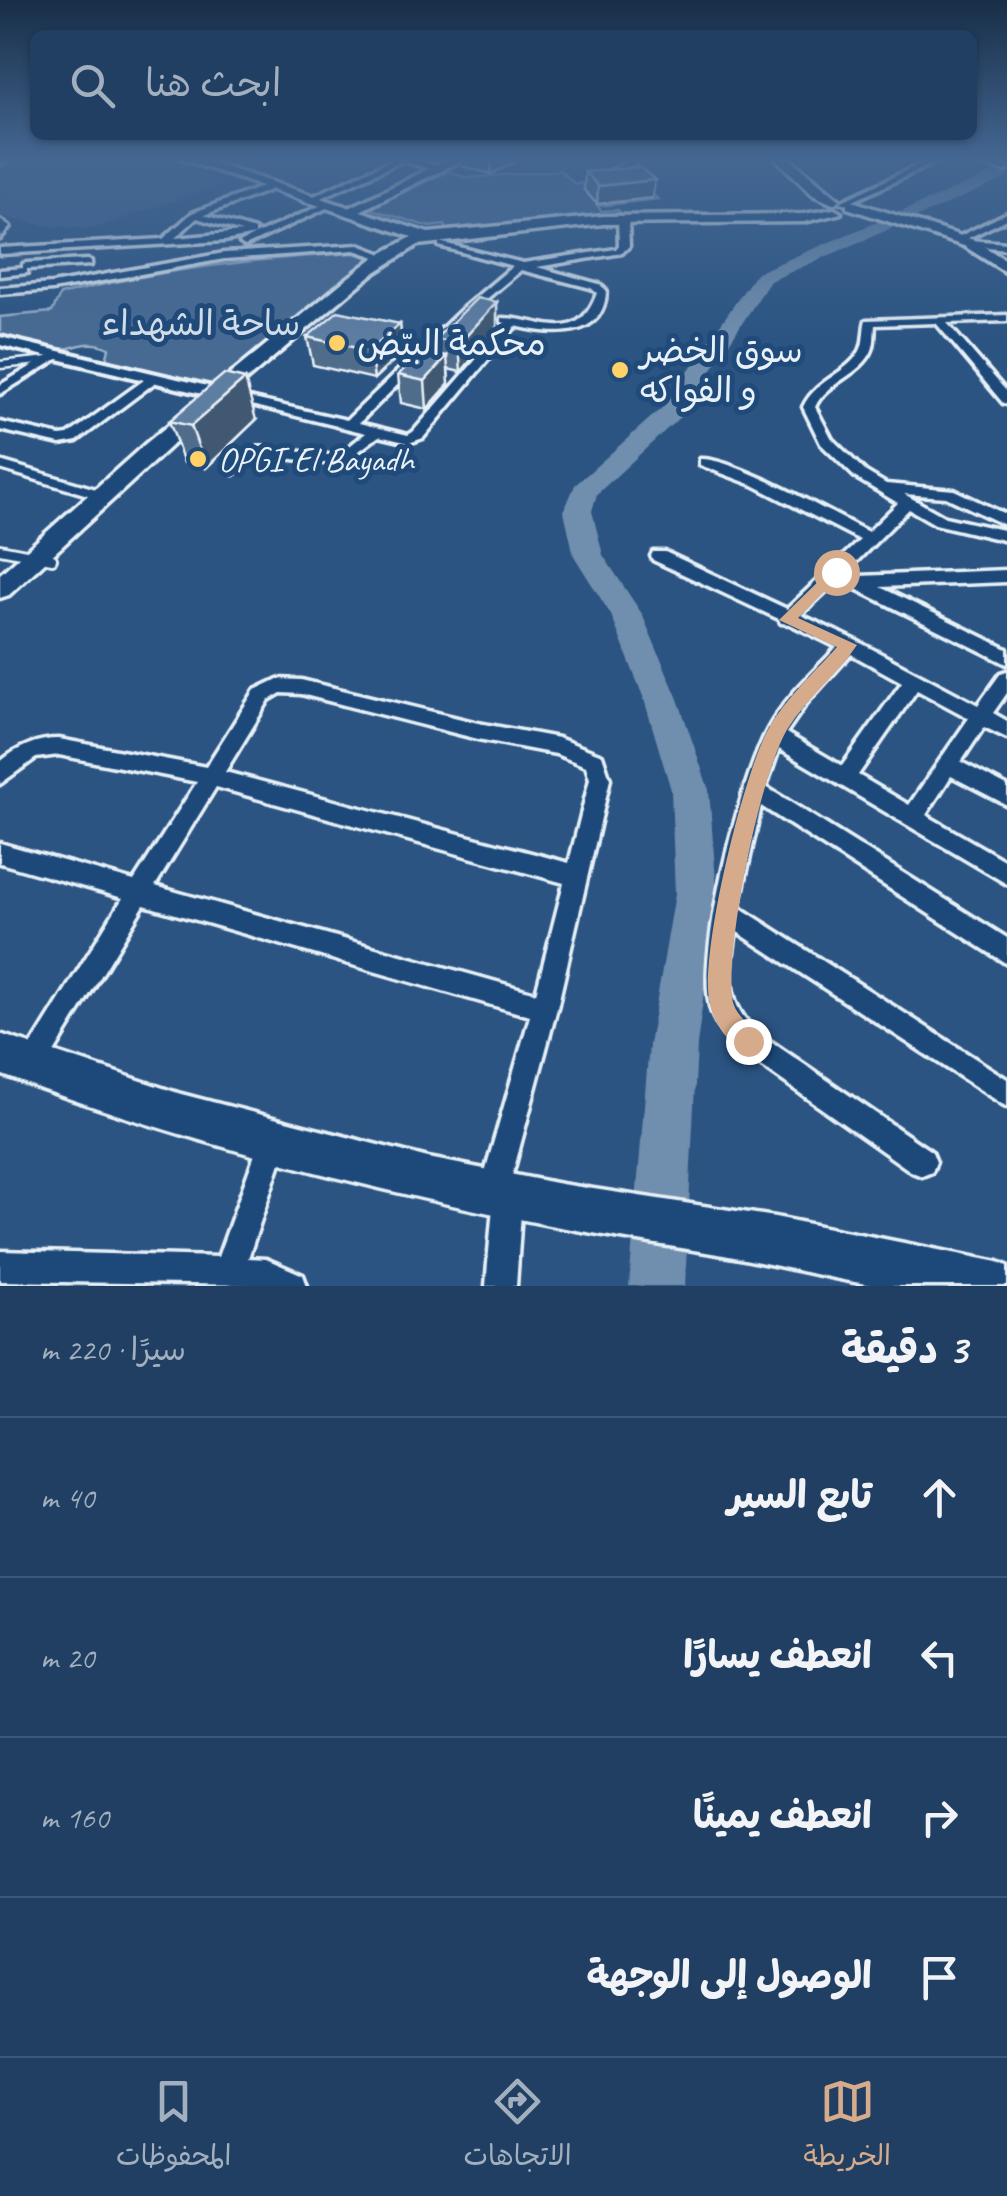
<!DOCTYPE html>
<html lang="ar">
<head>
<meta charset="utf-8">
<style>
  :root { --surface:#203f62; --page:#2d4a6b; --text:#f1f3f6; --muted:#a2afbe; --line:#3d5877; --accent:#d6ab8b }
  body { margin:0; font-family:Caveat,"Playpen Sans Arabic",sans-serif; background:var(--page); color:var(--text); direction:rtl }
  .stop { position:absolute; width:30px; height:30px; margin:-22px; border:8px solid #d6ab8b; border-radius:50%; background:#fff }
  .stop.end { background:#d6ab8b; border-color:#fff; box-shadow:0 2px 10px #0008 }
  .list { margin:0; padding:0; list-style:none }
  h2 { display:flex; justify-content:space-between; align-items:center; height:130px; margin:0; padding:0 40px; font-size:42px }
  h2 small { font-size:32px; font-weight:400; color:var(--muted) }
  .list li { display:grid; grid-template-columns:65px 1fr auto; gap:30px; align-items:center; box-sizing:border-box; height:160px; padding:0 40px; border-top:2px solid var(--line) }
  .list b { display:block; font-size:38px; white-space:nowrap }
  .list em { font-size:32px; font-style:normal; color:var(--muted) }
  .icon { flex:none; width:55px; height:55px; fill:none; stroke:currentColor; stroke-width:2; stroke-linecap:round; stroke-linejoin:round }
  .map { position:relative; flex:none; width:1007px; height:1286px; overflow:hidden; direction:ltr }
  .search { position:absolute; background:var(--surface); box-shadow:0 2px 8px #0004; left:30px; right:30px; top:30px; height:110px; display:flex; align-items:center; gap:25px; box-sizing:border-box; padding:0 35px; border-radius:15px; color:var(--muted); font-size:38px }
  .sheet { height:770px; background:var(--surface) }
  nav { display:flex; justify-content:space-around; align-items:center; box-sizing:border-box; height:140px; border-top:2px solid var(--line); background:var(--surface); font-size:28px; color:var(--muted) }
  nav a { display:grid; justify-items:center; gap:5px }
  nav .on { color:var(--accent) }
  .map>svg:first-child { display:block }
</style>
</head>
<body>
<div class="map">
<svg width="1007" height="1286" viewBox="0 0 1007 1286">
  <rect width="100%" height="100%" fill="#2b5482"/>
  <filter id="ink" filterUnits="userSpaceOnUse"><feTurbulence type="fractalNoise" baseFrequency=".01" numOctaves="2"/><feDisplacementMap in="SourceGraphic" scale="20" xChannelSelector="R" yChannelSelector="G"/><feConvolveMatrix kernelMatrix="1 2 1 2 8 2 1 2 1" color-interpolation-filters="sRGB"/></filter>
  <g filter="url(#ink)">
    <path fill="#3a608b" d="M 17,159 L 164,159 L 226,183 L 92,229 L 47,226 L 0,216 L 0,164 Z"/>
    <path fill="#476b93" stroke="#98aec6" stroke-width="2.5" d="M 560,170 L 575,184 L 635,178 L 658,199 L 598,206 L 601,211 L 618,210 L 622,214 L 447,231 L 445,225 L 429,227 L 368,208 L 449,171 L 467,178 Z
      M 355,253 L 375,260 L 222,381 L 207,384 L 106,360 L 109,348 C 84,337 75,351 55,349 C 37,347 17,338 0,334 L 0,317 L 52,312 L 60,295 C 157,269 255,259 355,253 Z"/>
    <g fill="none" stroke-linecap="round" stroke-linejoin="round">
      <path fill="#708ead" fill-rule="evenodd" d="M 1007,167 L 1007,178 L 770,281 L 681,416 L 597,494 L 592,511 L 603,555 L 642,614 L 678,699 L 709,790 L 717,894 L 697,1045 L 685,1286 L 629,1286 L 649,1045 L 675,894 L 671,790 L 644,699 L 611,615 L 574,556 L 564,511 L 575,485 L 664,406 L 756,273 Z"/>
      <defs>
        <path id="service-far1" d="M 0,365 L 49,360"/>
        <path id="service" d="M 0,549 L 52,559"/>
        <path id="minor" d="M 394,159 L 406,159 L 310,203 L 303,201 Z
          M 630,159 L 640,159 L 618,174 L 600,177 L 596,175 L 612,170 Z
          M 931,159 L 942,159 L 847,204 L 840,202 Z
          M 959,159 L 975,159 L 1007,167 L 1007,171 Z
          M 267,185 L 270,190 L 204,215 L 255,230 L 255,235 L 324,204 L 331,206 L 245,246 L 240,243 L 255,235 L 224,241 L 0,254 L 0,248 L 163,239 L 192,213 ZM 197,218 L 242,232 L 175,238 Z
          M 1007,213 L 1007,219 L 960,242 L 952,240 Z
          M 623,217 L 628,220 L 629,246 L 622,253 L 537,267 L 599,284 L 606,290 C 605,340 552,335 516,326 L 423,438 L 409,443 L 379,436 L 340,465 L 262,455 L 233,474 L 226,470 L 259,447 L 337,456 L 366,433 L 235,401 L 235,395 L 347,420 L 463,308 L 513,266 L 439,246 L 439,242 L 523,263 L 616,249 L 619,245 L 618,220 ZM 521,270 L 591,288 L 597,293 C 577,348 542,318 502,318 L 502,322 L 507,324 L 413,432 L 408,435 L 359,423 L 471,312 Z
          M 0,220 L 10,227 L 0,239 Z
          M 969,240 L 1007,243 L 1007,249 L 966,245 L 966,241 Z
          M 359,245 L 393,258 L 388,261 L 355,250 L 224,259 L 52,290 L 0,294 L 0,288 L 52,284 L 224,253 Z
          M 87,260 L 91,261 L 91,265 L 27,269 L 27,273 L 0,276 L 0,270 L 23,268 L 23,264 L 27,263 Z
          M 1007,315 L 1007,321 L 947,323 L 1007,392 L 1007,404 L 1003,403 L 936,323 L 875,325 C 874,333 875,342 872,350 C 862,375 827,381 815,407 L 832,439 L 866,472 L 886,484 L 954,490 L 1007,515 L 1007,526 L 946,497 L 904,494 L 945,517 L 1007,531 L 1007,541 L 935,524 L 909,509 L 847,571 L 859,576 L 1007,570 L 1007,582 L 880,587 L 1007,649 L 1007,664 L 838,580 L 801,615 L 855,640 L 978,705 L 1001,673 L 1007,671 L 1007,693 L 993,713 L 1007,721 L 1007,738 L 984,727 L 961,762 L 1007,786 L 1007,805 L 951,776 L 926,815 L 1007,862 L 1007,884 L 779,749 L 766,787 L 1007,938 L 1007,964 L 761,806 L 739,907 L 1007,1079 L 1007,1107 L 736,931 C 730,973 724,1001 757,1032 L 932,1152 L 936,1162 L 932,1172 L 922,1176 L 912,1172 L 739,1050 C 726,1037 714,1024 710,1006 C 697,950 740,781 768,729 C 785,697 813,673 837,647 L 790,624 L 781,623 L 779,619 L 653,560 L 651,556 L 653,552 L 665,552 L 787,609 L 860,540 L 753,485 L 700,465 L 700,459 C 733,457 834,515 868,532 L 898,503 L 856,478 L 821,444 L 803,407 C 816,379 847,374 860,351 C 865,342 863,329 866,320 ZM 851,654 L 902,682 L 842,766 L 786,733 L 806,704 ZM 917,690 L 969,718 L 909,805 L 858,775 Z
          M 54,353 L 64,355 L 0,394 L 0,385 Z
          M 151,375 L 161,378 L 77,441 L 60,444 L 0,430 L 0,422 L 60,436 L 68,435 Z
          M 0,461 L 103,491 L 105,494 L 98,498 L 0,469 Z
          M 278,679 L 301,680 L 478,723 L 558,738 L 602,755 L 610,779 L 557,1008 L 510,1183 L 518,1187 L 522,1197 L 516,1286 L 486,1286 L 493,1207 L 483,1203 L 479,1193 L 530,1016 L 144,905 L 41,1074 L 32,1078 L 23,1074 L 19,1065 L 123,898 L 0,863 L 0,843 L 134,881 L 197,782 L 59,755 L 36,758 L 0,784 L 0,762 C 18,747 36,739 59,739 L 206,767 L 255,690 ZM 281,693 L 301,694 L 478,739 L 556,754 L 586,766 L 590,779 L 569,863 L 225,772 L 269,700 ZM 216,787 L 564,883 L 536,993 L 155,886 Z
          M 273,1128 L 283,1132 L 287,1142 L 248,1258 L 266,1259 L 303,1275 L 307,1286 L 0,1281 L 0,1251 L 218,1257 L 263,1132 Z"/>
        <path id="tertiary" d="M 400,159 L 418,159 L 444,169 L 439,172 Z
          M 0,337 L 237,393 L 239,396 L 231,401 L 0,345 Z"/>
        <path id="secondary" d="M 0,159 L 10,159 L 0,164 Z
          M 449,159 L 464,159 L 352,215 L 341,212 Z"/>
        <path id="primary" d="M 181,159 L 201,159 L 428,233 L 604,216 L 804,214 L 834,209 L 841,213 L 804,222 L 604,224 L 418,245 L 371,275 L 198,421 L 9,595 L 0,598 L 0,574 L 144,445 L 345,280 L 375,257 L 412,237 Z
          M 776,159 L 790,159 L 840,200 L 833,204 L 813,195 Z
          M 852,201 L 974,240 L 1007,261 L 1007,273 L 964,246 L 847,208 L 847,202 Z
          M 0,1034 L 181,1094 L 428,1158 L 561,1184 L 775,1217 L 998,1262 L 1007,1266 L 1007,1286 C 965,1286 919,1286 878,1286 C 820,1277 764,1261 706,1252 C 464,1215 230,1158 0,1074 Z"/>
      </defs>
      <use href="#service-far1" stroke="#e8f1f8" stroke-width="11"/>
      <use href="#service" stroke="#e8f1f8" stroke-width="14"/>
      <use href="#minor" stroke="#e8f1f8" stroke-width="7"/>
      <use href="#tertiary" stroke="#e8f1f8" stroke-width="8"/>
      <use href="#secondary" stroke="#e8f1f8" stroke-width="7"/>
      <use href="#primary" stroke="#e8f1f8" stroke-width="7"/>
      <use href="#service-far1" stroke="#1f4a7a" stroke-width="6"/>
      <use href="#service" stroke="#1f4a7a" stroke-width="8"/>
      <use href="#minor" fill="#1f4a7a" fill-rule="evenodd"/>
      <use href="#tertiary" fill="#1f4a7a" fill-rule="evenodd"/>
      <use href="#secondary" fill="#1f4a7a" fill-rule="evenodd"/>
      <use href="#primary" fill="#1f4a7a" fill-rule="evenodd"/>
    </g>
    <path fill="#506c8a" stroke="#e8f1f8" stroke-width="2.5" d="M 461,159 L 521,159 L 491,174 L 461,166 Z
      M 585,172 L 652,198 L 597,204 L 584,190 Z
      M 497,302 L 497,329 L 461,372 L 448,369 L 449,384 L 427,409 L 401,403 L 398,375 L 436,355 L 435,339 Z
      M 400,324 L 403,352 L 374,379 L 313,365 L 307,337 Z
      M 256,420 L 206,468 L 184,463 L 169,421 Z"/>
    <path fill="#415871" stroke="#e8f1f8" stroke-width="2.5" d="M 491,159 L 521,159 L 491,174 Z
      M 655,180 L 652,198 L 597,204 L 598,186 Z
      M 497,302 L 497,329 L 461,372 L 459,344 Z
      M 400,324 L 403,352 L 374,379 L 370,351 Z
      M 447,356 L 449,384 L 427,409 L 425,381 Z
      M 245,379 L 256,420 L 206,468 L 191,426 Z"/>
    <path fill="#5d7da1" stroke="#e8f1f8" stroke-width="2.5" d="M 640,167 L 655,180 L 598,186 L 585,172 Z
      M 477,298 L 497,302 L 459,344 L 435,339 Z
      M 338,311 L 400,324 L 370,351 L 307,337 Z
      M 421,352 L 447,356 L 425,381 L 398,375 Z
      M 224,374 L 245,379 L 191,426 L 169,421 Z"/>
  </g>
  <linearGradient id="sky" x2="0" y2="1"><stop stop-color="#182e48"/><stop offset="0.47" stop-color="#446792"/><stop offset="1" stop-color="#446792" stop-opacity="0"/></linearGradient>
  <rect width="1007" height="340" fill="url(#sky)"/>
  <path fill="#d6ab8b" d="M 831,569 L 844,572 L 798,618 L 857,645 C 837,675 807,698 788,728 C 760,773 726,944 732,997 C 734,1017 753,1024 760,1041 L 756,1049 L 748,1053 C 727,1044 712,1021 709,999 C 701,948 743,776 768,730 C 785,699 814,673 837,647 L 779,620 Z"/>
  <g fill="#ffd166" stroke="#1f4a7a" stroke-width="4">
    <circle cx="337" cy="343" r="10"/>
    <circle cx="620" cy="370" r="10"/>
    <circle cx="198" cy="459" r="10"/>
  </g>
  <g text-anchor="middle" stroke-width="10" stroke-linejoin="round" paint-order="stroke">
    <g font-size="35" fill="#d0dde9" stroke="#1f4a7a">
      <text x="201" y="335">ساحة الشهداء</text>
    </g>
    <g font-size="35" fill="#e8f1f8" stroke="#1f4a7a" text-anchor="start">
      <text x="357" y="355">محكمة البيّض</text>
      <text x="640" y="362">سوق الخضر<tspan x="640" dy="40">و الفواكه</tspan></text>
      <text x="218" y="471">OPGI El Bayadh</text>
    </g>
  </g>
</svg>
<div class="stop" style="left:836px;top:572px"></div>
<div class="stop end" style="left:748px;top:1041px"></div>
<div class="search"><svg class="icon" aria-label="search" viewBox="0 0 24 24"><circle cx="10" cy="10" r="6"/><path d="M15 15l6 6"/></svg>ابحث هنا</div>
</div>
<section class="sheet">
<h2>3 دقيقة<small>سيرًا · 220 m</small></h2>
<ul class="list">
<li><svg class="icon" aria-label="ahead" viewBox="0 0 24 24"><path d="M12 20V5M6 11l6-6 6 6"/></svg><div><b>تابع السير</b></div><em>40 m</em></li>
<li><svg class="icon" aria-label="left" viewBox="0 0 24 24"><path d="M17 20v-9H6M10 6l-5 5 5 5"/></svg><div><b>انعطف يسارًا</b></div><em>20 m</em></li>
<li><svg class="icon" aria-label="right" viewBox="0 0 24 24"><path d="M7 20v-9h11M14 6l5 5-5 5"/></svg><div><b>انعطف يمينًا</b></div><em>160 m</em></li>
<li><svg class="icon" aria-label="arrive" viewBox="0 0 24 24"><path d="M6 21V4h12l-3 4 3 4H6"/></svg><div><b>الوصول إلى الوجهة</b></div></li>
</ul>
</section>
<nav>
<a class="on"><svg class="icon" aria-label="map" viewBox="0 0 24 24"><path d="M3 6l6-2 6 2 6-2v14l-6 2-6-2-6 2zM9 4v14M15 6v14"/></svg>الخريطة</a>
<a><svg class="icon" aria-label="directions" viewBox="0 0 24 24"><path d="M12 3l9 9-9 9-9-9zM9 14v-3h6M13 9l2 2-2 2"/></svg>الاتجاهات</a>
<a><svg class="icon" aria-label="saved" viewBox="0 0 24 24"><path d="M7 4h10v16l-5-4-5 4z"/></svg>المحفوظات</a>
</nav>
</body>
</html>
